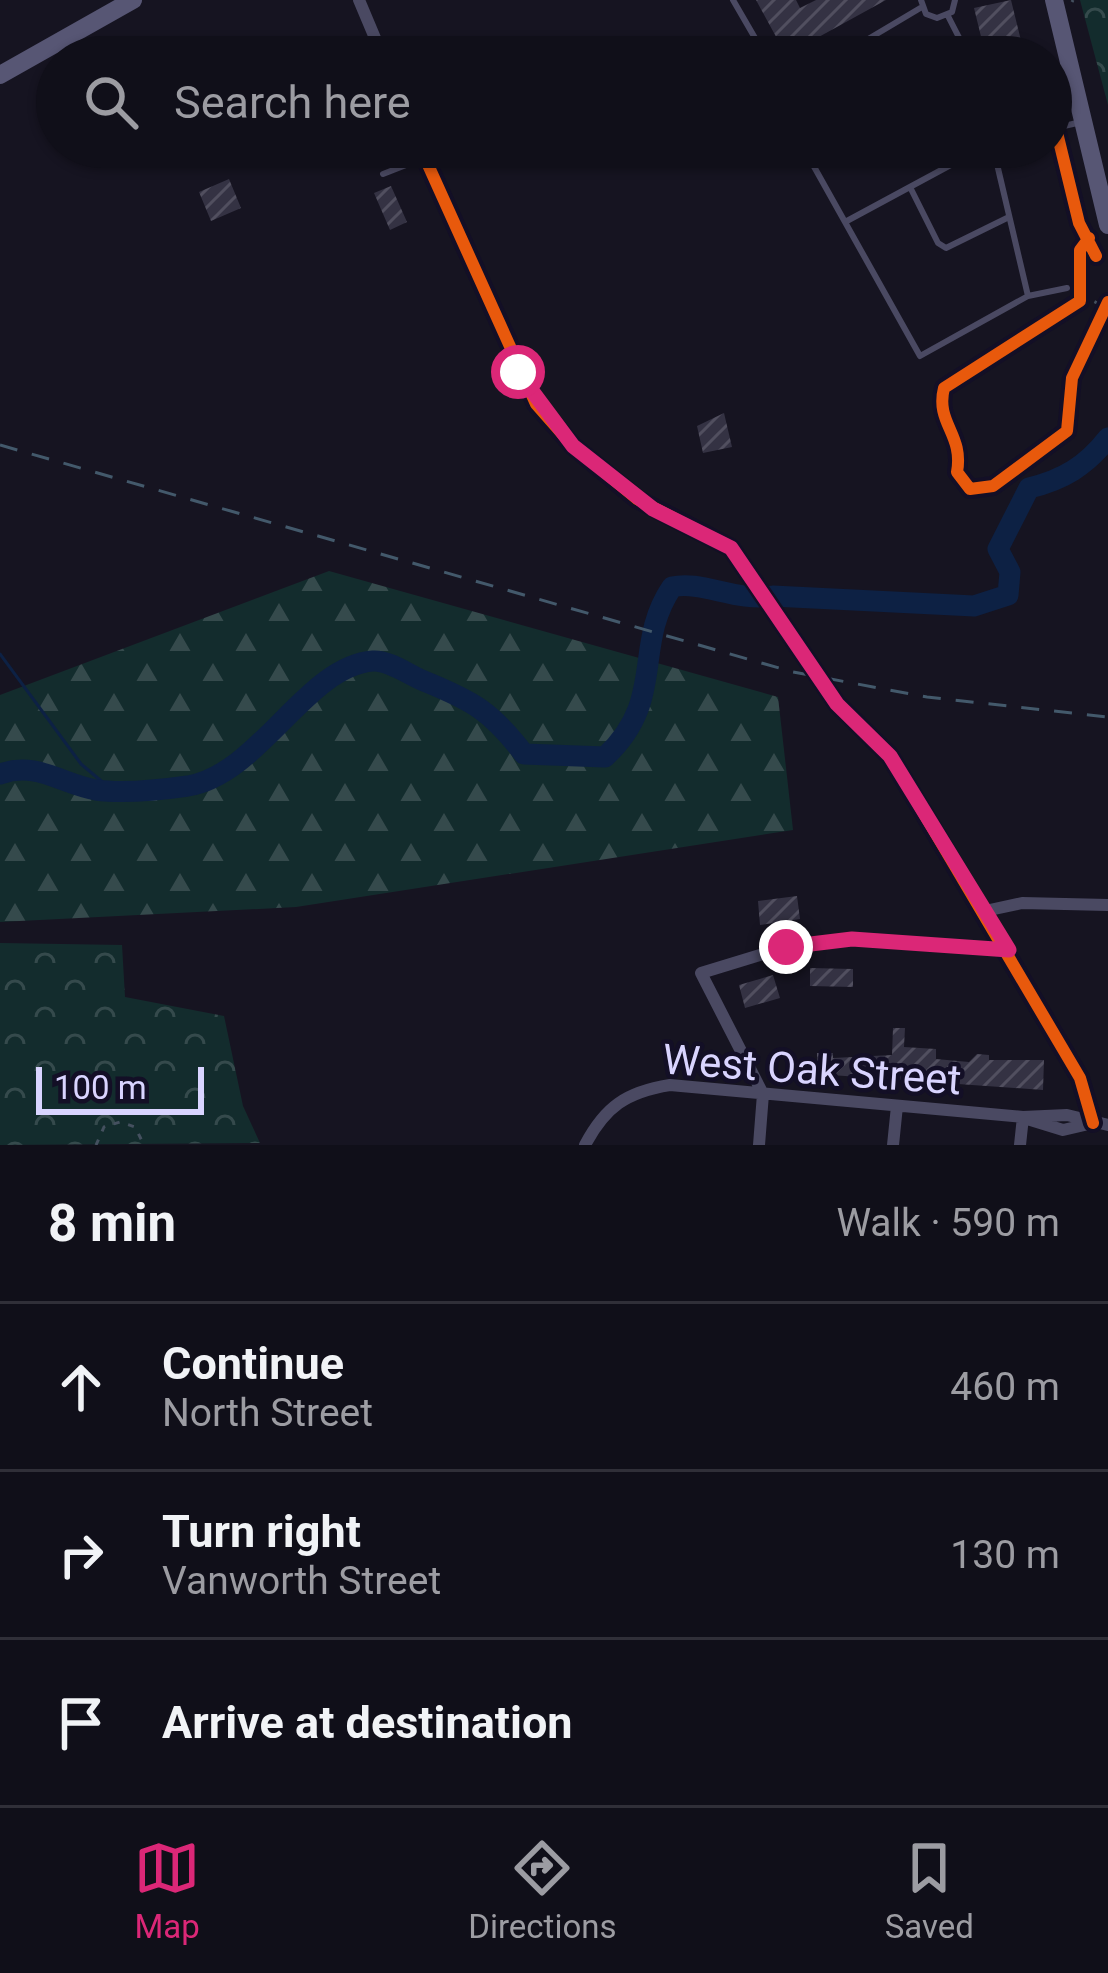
<!DOCTYPE html>
<html lang="en">
<head>
<meta charset="utf-8">
<style>
  :root { --surface:#100f19; --page:#191822; --text:#f1f3f6; --muted:#9c9ca2; --line:#302f38; --accent:#db2777 }
  body { margin:0; font-family:Roboto,sans-serif; background:var(--page); color:var(--text) }
  .scale { position:absolute; left:36px; bottom:30px; width:168px; box-sizing:border-box; padding-left:12px; border:6px solid #d9d4ff; border-top:0; font-size:33px; line-height:42px; white-space:nowrap; color:#d9d4ff; -webkit-text-stroke:9px #130f26; paint-order:stroke }
  .stop { position:absolute; width:36px; height:36px; margin:-27px; border:9px solid #db2777; border-radius:50%; background:#fff }
  .stop.end { background:#db2777; border-color:#fff; box-shadow:0 3px 12px #0008 }
  .list { margin:0; padding:0; list-style:none }
  h2 { display:flex; justify-content:space-between; align-items:center; height:156px; margin:0; padding:0 48px; font-size:51px }
  h2 small { font-size:39px; font-weight:400; color:var(--muted) }
  .list li { display:grid; grid-template-columns:78px 1fr auto; gap:36px; align-items:center; box-sizing:border-box; height:168px; padding:0 48px; border-top:3px solid var(--line) }
  .list b { display:block; font-size:45px; white-space:nowrap }
  .list p { margin:0; font-size:39px; white-space:nowrap; color:var(--muted) }
  .list em { font-size:39px; font-style:normal; color:var(--muted) }
  .icon { flex:none; width:66px; height:66px; fill:none; stroke:currentColor; stroke-width:2; stroke-linecap:round; stroke-linejoin:round }
  .map { position:relative; flex:none; width:1108px; height:1145px; overflow:hidden }
  .search { position:absolute; background:var(--surface); box-shadow:0 3px 9px #0004; left:36px; right:36px; top:36px; height:132px; display:flex; align-items:center; gap:30px; box-sizing:border-box; padding:0 42px; border-radius:66px; color:var(--muted); font-size:45px }
  .sheet { height:660px; background:var(--surface) }
  nav { display:flex; justify-content:space-around; align-items:center; box-sizing:border-box; height:168px; border-top:3px solid var(--line); background:var(--surface); font-size:33px; color:var(--muted) }
  nav a { display:grid; justify-items:center; gap:6px }
  nav .on { color:var(--accent) }
  .map>svg:first-child { display:block }
</style>
</head>
<body>
<div class="map">
<svg width="1108" height="1145" viewBox="0 0 1108 1145">
  <defs>
    <pattern id="forest-firs" width="22" height="20" patternUnits="userSpaceOnUse" patternTransform="scale(3)"><rect width="22" height="20" fill="#132c2d"/><path d="M5 1l3.5 6h-7zM16 11l3.5 6h-7z" fill="#354a4c"/></pattern>
    <pattern id="park-crowns" width="20" height="18" patternUnits="userSpaceOnUse" patternTransform="scale(3)"><rect width="20" height="18" fill="#132c2d"/><path d="M2 6a3 3 0 1 1 6 0M12 15a3 3 0 1 1 6 0" fill="none" stroke="#354a4c"/></pattern>
    <pattern id="building-hatch" width="6" height="6" patternUnits="userSpaceOnUse" patternTransform="scale(3)"><rect width="6" height="6" fill="#343243"/><path d="M-1 1l2-2M0 6l6-6M5 7l2-2" fill="none" stroke="#514f5f"/></pattern>
  </defs>
  <rect width="100%" height="100%" fill="#161421"/>
  <path fill="url(#forest-firs)" d="M 329,571 L 778,697 L 793,830 L 296,907 L 0,922 L 0,695 Z"/>
  <path fill="url(#park-crowns)" d="M 1080,0 L 1108,0 L 1108,105 Z
    M 0,943 L 122,945 L 125,997 L 224,1016 L 243,1106 L 260,1143 L 0,1145 Z"/>
  <g fill="none" stroke-linecap="round" stroke-linejoin="round">
    <path stroke="#0d2144" stroke-width="3" d="M 0,654 L 81,764 L 112,790"/>
    <path stroke="#0d2144" stroke-width="21" d="M 0,774 C 37,761 61,784 96,790 C 124,794 160,790 188,786 C 260,774 306,666 373,661 C 389,660 409,675 424,681 C 473,701 491,711 524,754 L 605,757 C 667,699 632,646 672,587 C 701,580 736,602 773,596 L 974,606 L 1008,595 L 1010,572 L 998,549 L 1029,488 C 1063,480 1086,466 1108,438"/>
  </g>
  <path fill="url(#building-hatch)" d="M 756,0 L 796,0 L 800,8 L 816,0 L 886,0 L 786,55 Z
    M 1011,0 L 1025,57 L 986,57 L 974,8 Z
    M 229,179 L 241,208 L 211,221 L 199,192 Z
    M 391,186 L 407,222 L 390,230 L 374,193 Z
    M 724,413 L 732,447 L 703,453 L 697,426 Z
    M 797,896 L 800,919 L 760,925 L 758,901 Z
    M 810,968 L 853,969 L 853,987 L 810,986 Z
    M 773,975 L 780,998 L 745,1008 L 739,985 Z
    M 893,1028 L 905,1028 L 904,1047 L 936,1049 L 936,1059 L 969,1062 L 977,1054 L 989,1055 L 989,1060 L 1044,1060 L 1043,1090 L 817,1074 L 817,1053 L 833,1053 L 833,1058 L 892,1055 Z"/>
  <g fill="none" stroke-linecap="round" stroke-linejoin="round">
    <path stroke="#44505f" stroke-width="3" stroke-dasharray="6 9" stroke-linecap="butt" d="M 1072,2 L 1073,0
      M 1081,295 L 1103,306
      M 96,1145 L 104,1127 L 120,1122 L 135,1127 L 144,1145"/>
    <path stroke="#4a4962" stroke-width="6" d="M 733,0 L 766,57
      M 921,0 L 926,14 L 937,18 L 952,12 L 955,0
      M 948,16 L 969,57
      M 838,57 L 922,7
      M 1051,129 L 1077,123
      M 803,147 L 920,356 L 1028,296 L 993,147
      M 383,174 L 424,158
      M 910,187 L 938,243 L 946,248 L 1009,217
      M 845,222 L 984,147
      M 1028,296 L 1067,288"/>
    <path stroke="#4a4962" stroke-width="12" d="M 359,0 L 383,57
      M 420,147 L 536,404 L 573,446 L 637,499 L 731,548 L 837,704 L 890,756 L 1080,1078 L 1093,1123
      M 985,911 L 1022,903 L 1108,905
      M 1024,1118 L 1063,1130 L 1093,1123
      M 585,1145 C 605,1107 626,1092 670,1085 L 1023,1117 L 1067,1115 L 1108,1125
      M 759,1145 L 763,1094 L 701,973 L 786,947 L 852,939 L 1009,949
      M 893,1145 L 897,1106
      M 1020,1145 L 1023,1117"/>
    <path stroke="#575674" stroke-width="18" d="M 1054,0 L 1108,225
      M 0,75 L 133,0"/>
    <path stroke="#43596b" stroke-width="3" stroke-dasharray="18 15" stroke-linecap="butt" d="M 0,445 L 793,672 L 927,697 L 1108,717"/>
    <defs>
      <path id="cycleway" d="M 1051,108 L 1079,223 L 1096,256
        M 420,147 L 536,404 L 573,446 L 637,499 L 731,548 L 837,704 L 890,756 L 1080,1078 L 1093,1123
        M 1089,238 L 1080,250 L 1080,301 L 944,388 C 935,423 964,434 957,472 L 970,489 L 993,486 L 1067,431 L 1072,378 L 1108,302"/>
    </defs>
    <use href="#cycleway" stroke="#130f26" stroke-width="20"/>
    <use href="#cycleway" stroke="#e8590c" stroke-width="12"/>
  </g>
  <g fill="none" stroke-linecap="round" stroke-linejoin="round">
    <path stroke="#db2777" stroke-width="15" d="M 518,372 L 573,446 L 653,509 L 731,548 L 837,704 L 890,756 L 1009,950 L 852,939 L 786,947"/>
  </g>
  <g text-anchor="middle" stroke-width="9" stroke-linejoin="round" paint-order="stroke">
    <g font-size="42" fill="#d9d4ff" stroke="#130f26">
      <text transform="translate(812 1069) rotate(4)" y="15">West Oak Street</text>
    </g>
  </g>
</svg>
<div class="scale">100 m</div>
<div class="stop" style="left:518px;top:372px"></div>
<div class="stop end" style="left:786px;top:947px"></div>
<div class="search"><svg class="icon" aria-label="search" viewBox="0 0 24 24"><circle cx="10" cy="10" r="6"/><path d="M15 15l6 6"/></svg>Search here</div>
</div>
<section class="sheet">
<h2>8 min<small>Walk · 590 m</small></h2>
<ul class="list">
<li><svg class="icon" aria-label="ahead" viewBox="0 0 24 24"><path d="M12 20V5M6 11l6-6 6 6"/></svg><div><b>Continue</b><p>North Street</p></div><em>460 m</em></li>
<li><svg class="icon" aria-label="right" viewBox="0 0 24 24"><path d="M7 20v-9h11M14 6l5 5-5 5"/></svg><div><b>Turn right</b><p>Vanworth Street</p></div><em>130 m</em></li>
<li><svg class="icon" aria-label="arrive" viewBox="0 0 24 24"><path d="M6 21V4h12l-3 4 3 4H6"/></svg><div><b>Arrive at destination</b></div></li>
</ul>
</section>
<nav>
<a class="on"><svg class="icon" aria-label="map" viewBox="0 0 24 24"><path d="M3 6l6-2 6 2 6-2v14l-6 2-6-2-6 2zM9 4v14M15 6v14"/></svg>Map</a>
<a><svg class="icon" aria-label="directions" viewBox="0 0 24 24"><path d="M12 3l9 9-9 9-9-9zM9 14v-3h6M13 9l2 2-2 2"/></svg>Directions</a>
<a><svg class="icon" aria-label="saved" viewBox="0 0 24 24"><path d="M7 4h10v16l-5-4-5 4z"/></svg>Saved</a>
</nav>
</body>
</html>
